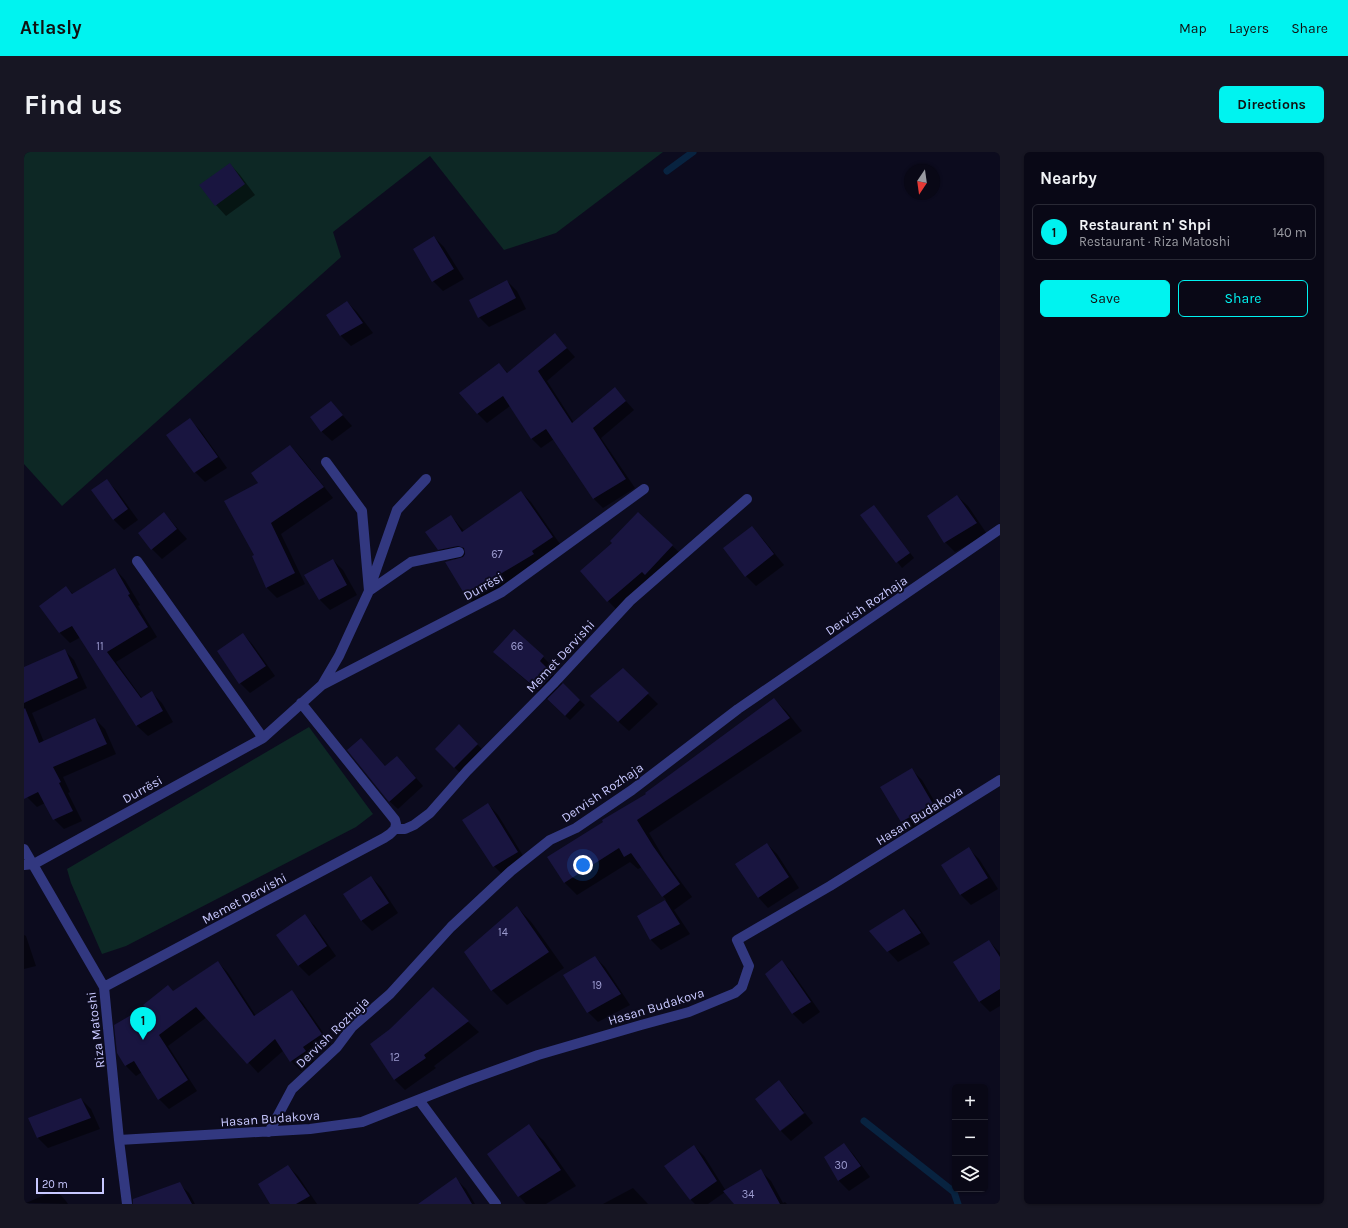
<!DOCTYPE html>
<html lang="en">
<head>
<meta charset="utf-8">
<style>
  :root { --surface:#090816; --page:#171623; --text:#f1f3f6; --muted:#999aa1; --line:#292935; --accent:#00f3f0 }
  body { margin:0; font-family:Karla,sans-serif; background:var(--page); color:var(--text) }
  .controls { position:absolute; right:12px; bottom:12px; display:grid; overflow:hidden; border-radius:6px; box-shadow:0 1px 3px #0004 }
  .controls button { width:36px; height:36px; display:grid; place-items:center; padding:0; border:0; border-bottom:1px solid var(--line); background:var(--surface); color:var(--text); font:20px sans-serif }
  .compass { position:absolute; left:880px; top:12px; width:36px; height:36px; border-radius:50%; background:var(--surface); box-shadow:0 1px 3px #0004; rotate:193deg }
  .scale { position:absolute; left:12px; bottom:10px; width:68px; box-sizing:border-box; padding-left:4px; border:2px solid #c8c8ff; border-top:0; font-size:11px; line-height:14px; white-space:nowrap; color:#c8c8ff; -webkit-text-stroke:3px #0c0b1e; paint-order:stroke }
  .you { position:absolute; left:559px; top:713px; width:14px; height:14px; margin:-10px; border:3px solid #fff; border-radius:50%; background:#1a73e8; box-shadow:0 0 0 6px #1a73e833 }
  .badge { display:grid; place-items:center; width:26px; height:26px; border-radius:50%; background:var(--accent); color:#111; font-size:13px; font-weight:700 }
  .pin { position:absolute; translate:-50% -33px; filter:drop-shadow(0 1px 2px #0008) }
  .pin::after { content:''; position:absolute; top:21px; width:14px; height:12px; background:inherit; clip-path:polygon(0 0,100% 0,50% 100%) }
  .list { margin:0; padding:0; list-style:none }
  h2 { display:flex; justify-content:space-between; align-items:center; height:52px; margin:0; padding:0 16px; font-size:17px }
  h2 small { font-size:13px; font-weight:400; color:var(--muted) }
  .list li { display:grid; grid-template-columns:26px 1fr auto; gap:12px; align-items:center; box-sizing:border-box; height:56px; margin:0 8px 8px; padding:0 8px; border:1px solid var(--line); border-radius:6px }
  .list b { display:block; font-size:15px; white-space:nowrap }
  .list p { margin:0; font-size:13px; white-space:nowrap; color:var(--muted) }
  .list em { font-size:13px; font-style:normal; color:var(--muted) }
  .actions { display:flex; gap:8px; padding:12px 16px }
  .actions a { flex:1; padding:9px 0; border:1px solid var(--accent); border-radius:6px; text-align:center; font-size:14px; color:var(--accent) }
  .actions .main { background:var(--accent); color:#111 }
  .icon { flex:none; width:22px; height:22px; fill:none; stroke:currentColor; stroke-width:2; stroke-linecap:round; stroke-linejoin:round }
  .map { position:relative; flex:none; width:976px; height:1052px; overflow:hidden; border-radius:6px }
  header { display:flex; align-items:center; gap:24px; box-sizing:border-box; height:56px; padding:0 20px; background:var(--accent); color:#111 }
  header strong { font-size:19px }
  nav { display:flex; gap:22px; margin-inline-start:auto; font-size:14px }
  .intro { display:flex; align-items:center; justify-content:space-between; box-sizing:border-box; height:96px; padding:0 24px }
  h1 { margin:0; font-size:28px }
  .button { padding:10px 18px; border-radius:6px; background:var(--accent); color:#111; font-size:14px; font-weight:700 }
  main { display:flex; gap:24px; padding:0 24px }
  aside { flex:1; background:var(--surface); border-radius:6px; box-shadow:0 1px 3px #0004 }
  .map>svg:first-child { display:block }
</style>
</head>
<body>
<header>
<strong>Atlasly</strong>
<nav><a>Map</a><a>Layers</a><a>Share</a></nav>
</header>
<div class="intro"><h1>Find us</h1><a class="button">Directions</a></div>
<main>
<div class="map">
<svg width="976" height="1052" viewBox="0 0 976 1052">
  <rect width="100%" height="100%" fill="#0c0b1e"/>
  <path fill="#0d2825" d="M 0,0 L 639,0 L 532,81 L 480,98 L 406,4 L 309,80 L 317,105 L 38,354 L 0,312 Z
    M 285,575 L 349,662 L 332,675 L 102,794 L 78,802 L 47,731 L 43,717 Z"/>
  <path fill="#0007" d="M 206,12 L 216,23 L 231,43 L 202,64 L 192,53 Z
    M 410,85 L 420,95 L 440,127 L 419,139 L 409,129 Z
    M 483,129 L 493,139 L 502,157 L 465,175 L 455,165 Z
    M 323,150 L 333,160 L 349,181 L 327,194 L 317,184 L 304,163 Z
    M 531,183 L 551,205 L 523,229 L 550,271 L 591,237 L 610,258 L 577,286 L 611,336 L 579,356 L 570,347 L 530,287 L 517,296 L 507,286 L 486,254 L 463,271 L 453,261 L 475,212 L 484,221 Z
    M 307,250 L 328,274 L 308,289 L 297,279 Z
    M 166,268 L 176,278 L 203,316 L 181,330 L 171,320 Z
    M 266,294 L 276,304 L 309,346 L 257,382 L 281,432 L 253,446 L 243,436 L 229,405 L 232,403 L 236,332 Z
    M 83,329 L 93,339 L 114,368 L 100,378 L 90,368 L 69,338 Z
    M 497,340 L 507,350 L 538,395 L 452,453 L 441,443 L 430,407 L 425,408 L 414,397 L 427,364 L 440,379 Z
    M 933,344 L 944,354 L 963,382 L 931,400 L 921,390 Z
    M 854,359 L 890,406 L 878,416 L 838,363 Z
    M 140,361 L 163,387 L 138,407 L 128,397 Z
    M 614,361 L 659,404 L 594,459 L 584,449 L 589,392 Z
    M 728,376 L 738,386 L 760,413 L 732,434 L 722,424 Z
    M 309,408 L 319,418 L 333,443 L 306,458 L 296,448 L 282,423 Z
    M 91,417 L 101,428 L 116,453 L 114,454 L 133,485 L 92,510 L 118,546 L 128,541 L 138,551 L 149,570 L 124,584 L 113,574 L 57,485 L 46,491 L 36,481 L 16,454 L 42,435 L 49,442 Z
    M 219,482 L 229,493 L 251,524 L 226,541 L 216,531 Z
    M 40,498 L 50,508 L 63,536 L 8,561 L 20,590 L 71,567 L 81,577 L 92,602 L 39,625 L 46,640 L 44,641 L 58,669 L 40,677 L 30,667 L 21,651 L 13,655 L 3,645 L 0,639 L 0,516 Z
    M 470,500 L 519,505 L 529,515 L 525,519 L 561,553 L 546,568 Z
    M 599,518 L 634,552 L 605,579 L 578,555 Z
    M 750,547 L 763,560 L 778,579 L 625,681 L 641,708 L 668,745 L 650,758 L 666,782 L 637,798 L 627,788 L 614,764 L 642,748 L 618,715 L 614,717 L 606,710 L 553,743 L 541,731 L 524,706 L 623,643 Z
    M 435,574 L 464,603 L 441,626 L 412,597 Z
    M 337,587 L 362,615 L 381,613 L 399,634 L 374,657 L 365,649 Z
    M 888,618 L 898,628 L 918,662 L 888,680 L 877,670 Z
    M 464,652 L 474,663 L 503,710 L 480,724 L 470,714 Z
    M 743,692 L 753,702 L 775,736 L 744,756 L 734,745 Z
    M 945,697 L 955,707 L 974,737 L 947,753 L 937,743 L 918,713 Z
    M 347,725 L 357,735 L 374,761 L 348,779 L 338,769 L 320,742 Z
    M 493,755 L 508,771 L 540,816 L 483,853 L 468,838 Z
    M 880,758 L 890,768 L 906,792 L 874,810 L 846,779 Z
    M 280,764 L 291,774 L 312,804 L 285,824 L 275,814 L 253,783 Z
    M 0,783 L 2,784 L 12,814 L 0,817 Z
    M 965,789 L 976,801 L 976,854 L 966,860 L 956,850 L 931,811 Z
    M 571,805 L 581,815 L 606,853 L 574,870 L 564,860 Z
    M 758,809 L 768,820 L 796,860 L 779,872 L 769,862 L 742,822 Z
    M 194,810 L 204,821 L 232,864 L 268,840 L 278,850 L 307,892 L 288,906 L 291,910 L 277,919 L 267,909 L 260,898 L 234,921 L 183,865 L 144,894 L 173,939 L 145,957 L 135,947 L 118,920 L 112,924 L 102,914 L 150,840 Z
    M 409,837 L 455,880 L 410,914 L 412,916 L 381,938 L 371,928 L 347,892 L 367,878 Z
    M 755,930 L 765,940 L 780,959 L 756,978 Z
    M 57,947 L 67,957 L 76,977 L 24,996 L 14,986 L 5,966 Z
    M 781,961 L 789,971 L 767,989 L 757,979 Z
    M 504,974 L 520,989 L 552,1034 L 522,1052 L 502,1052 L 495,1044 Z
    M 820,992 L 830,1003 L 846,1025 L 825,1039 L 815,1029 L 801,1005 Z
    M 670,994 L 680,1004 L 702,1039 L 737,1019 L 747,1029 L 759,1051 L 761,1050 L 763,1052 L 711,1052 L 701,1040 L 684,1052 L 671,1052 L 666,1047 Z
    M 264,1014 L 274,1024 L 293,1052 L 247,1052 Z
    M 432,1027 L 442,1037 L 451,1052 L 396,1052 Z
    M 155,1032 L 165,1041 L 171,1052 L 125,1052 Z
    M 609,1036 L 624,1052 L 579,1052 Z
    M 32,1038 L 42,1049 L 44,1052 L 2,1051 Z"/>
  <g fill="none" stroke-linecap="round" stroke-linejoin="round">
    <path stroke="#082340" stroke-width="7" d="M 643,19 L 669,0
      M 840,969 L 930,1040 L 934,1052"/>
  </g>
  <path fill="#191540" d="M 206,11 L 221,32 L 191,54 L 175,33 Z
    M 410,84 L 430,117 L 408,130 L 389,97 Z
    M 483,128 L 492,146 L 454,166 L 445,148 Z
    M 323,149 L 339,171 L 316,184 L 302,163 Z
    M 531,181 L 543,196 L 514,219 L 548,271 L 591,235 L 602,249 L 569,276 L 602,327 L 569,347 L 522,277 L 507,287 L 479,244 L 453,262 L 435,241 L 475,211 L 483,221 Z
    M 307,249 L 319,263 L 297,280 L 286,265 Z
    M 166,266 L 194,305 L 170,321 L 142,283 Z
    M 266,293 L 300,335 L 247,371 L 271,421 L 242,436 L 228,404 L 230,403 L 200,349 L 234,331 L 227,321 Z
    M 83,327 L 104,357 L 89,368 L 67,338 Z
    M 497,339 L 529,385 L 508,399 L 510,402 L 441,443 L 421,410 L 439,405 L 441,402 L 440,396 L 434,394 L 414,398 L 401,380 L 427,363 L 438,380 Z
    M 933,343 L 953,371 L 920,391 L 903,364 Z
    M 850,353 L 886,401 L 872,411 L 836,363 Z
    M 140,360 L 153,377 L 127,398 L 114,381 Z
    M 614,360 L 649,393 L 621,423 L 618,420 L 583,450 L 556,419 L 588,391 L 586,389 Z
    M 728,374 L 750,402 L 721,425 L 699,396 Z
    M 309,407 L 323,433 L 295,448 L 280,423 Z
    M 91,416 L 106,442 L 104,443 L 124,475 L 83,500 L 117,546 L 128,539 L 139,559 L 112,574 L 48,474 L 35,481 L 15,454 L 42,434 L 48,442 Z
    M 490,477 L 520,504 L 516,509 L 529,522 L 514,538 L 469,500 Z
    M 219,481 L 242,514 L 215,532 L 193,499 Z
    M 41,497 L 54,526 L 0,551 L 0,515 Z
    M 599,516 L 625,541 L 594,570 L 566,544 Z
    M 539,531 L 556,548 L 541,564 L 523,547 Z
    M 750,546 L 766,566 L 613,668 L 629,694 L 656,732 L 638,745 L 607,701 L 600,705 L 595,696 L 540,731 L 523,705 L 579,670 L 578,668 L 622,642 L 621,641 Z
    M 1,556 L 15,591 L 71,566 L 83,592 L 29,615 L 37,630 L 35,631 L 49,659 L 29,668 L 14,640 L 0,647 L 0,557 Z
    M 435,572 L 454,592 L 430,616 L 411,597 Z
    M 337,586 L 361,614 L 373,604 L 392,626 L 365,650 L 323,598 Z
    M 888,616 L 909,652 L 877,670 L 856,635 Z
    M 464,651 L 494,700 L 469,715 L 438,668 Z
    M 743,691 L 765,725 L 734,746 L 711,712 Z
    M 945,695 L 964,726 L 936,743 L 917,713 Z
    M 347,724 L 365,751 L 337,769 L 319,742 Z
    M 641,748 L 656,772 L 626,788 L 613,764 Z
    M 493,754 L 525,800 L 467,839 L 440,800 Z
    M 880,757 L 897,781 L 863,800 L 845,779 Z
    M 281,762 L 303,794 L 274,814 L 252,783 Z
    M 965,788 L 976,805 L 976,837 L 955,850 L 929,810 Z
    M 571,804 L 597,842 L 563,861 L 539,823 Z
    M 758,808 L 787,850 L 768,862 L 741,822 Z
    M 194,809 L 230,864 L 268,838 L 298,882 L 279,895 L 282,899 L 266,910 L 251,887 L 223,912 L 172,855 L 135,883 L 164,928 L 134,948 L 110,909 L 101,914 L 93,901 L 90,873 L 121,855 L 119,853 L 144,833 L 149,839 Z
    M 409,835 L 445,869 L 400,903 L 402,906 L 370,928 L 346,892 L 366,877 Z
    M 755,928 L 780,961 L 756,979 L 731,947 Z
    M 57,946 L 67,966 L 13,986 L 4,966 Z
    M 505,972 L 537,1018 L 494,1045 L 463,1002 Z
    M 820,991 L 837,1014 L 814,1029 L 800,1005 Z
    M 670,993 L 693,1029 L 666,1048 L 640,1014 Z
    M 264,1013 L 286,1044 L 272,1052 L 246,1052 L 234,1032 Z
    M 737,1017 L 756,1052 L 710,1052 L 699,1039 Z
    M 432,1025 L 448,1052 L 394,1052 Z
    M 156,1030 L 168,1052 L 109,1052 L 109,1047 Z"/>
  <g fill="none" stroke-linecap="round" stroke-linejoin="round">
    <path stroke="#323880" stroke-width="10" d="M 113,409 L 239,586
      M 346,435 L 373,358 L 402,327
      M 345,439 L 387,410 L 435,400
      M 298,533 L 315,504 L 345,439 L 338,359 L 302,310
      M 277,551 L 371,668 L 372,672 L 371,677
      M 0,697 L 80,835 L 95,988 L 103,1052
      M 0,713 L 10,712 L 239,586 L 298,533 L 478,440 L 620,337
      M 80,835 L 360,686 L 366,682 L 371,677 L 381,677 L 390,673 L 406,661 L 443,619 L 529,532 L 606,449 L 723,347
      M 395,948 L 472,1052
      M 245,980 L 268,937 L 313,895 L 328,875 L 366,842 L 427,775 L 487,719 L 526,688 L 552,676 L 608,638 L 714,557 L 976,377
      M 95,988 L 286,977 L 338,970 L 442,929 L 514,903 L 617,873 L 665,860 L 711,841 L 718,835 L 725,814 L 713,788 L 806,734 L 976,628"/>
  </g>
  <g text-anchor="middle" stroke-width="4" stroke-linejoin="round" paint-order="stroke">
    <g font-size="11" fill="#9c9bcf">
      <text x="473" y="406">67</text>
      <text x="76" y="498">11</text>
      <text x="493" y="498">66</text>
      <text x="479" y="784">14</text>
      <text x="573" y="837">19</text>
      <text x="371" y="909">12</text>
      <text x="817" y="1017">30</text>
      <text x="724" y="1046">34</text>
    </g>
    <g font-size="13" fill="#c8c8ff" stroke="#0c0b1e">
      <text transform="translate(459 434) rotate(-29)" y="5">Durrësi</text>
      <text transform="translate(842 453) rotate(-34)" y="5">Dervish Rozhaja</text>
      <text transform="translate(536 504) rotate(-47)" y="5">Memet Dervishi</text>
      <text transform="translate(118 637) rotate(-29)" y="5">Durrësi</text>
      <text transform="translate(578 640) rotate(-34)" y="5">Dervish Rozhaja</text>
      <text transform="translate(895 663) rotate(-32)" y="5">Hasan Budakova</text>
      <text transform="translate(220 746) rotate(-28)" y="5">Memet Dervishi</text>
      <text transform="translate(632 854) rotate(-17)" y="5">Hasan Budakova</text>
      <text transform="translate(71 878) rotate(-97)" y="5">Riza Matoshi</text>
      <text transform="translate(308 880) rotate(-44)" y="5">Dervish Rozhaja</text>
      <text transform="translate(246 966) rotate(-4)" y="5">Hasan Budakova</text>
    </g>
  </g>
</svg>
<div class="controls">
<button>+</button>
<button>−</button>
<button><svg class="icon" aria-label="layers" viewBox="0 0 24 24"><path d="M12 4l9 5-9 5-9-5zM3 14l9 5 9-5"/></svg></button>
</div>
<svg class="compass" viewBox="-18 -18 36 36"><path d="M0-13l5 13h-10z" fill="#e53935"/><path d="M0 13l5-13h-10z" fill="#999aa1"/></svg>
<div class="scale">20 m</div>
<div class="you"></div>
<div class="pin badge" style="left:119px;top:888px">1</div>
</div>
<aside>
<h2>Nearby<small></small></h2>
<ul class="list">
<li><span class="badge">1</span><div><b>Restaurant n' Shpi</b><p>Restaurant · Riza Matoshi</p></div><em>140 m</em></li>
</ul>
<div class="actions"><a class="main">Save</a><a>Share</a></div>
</aside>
</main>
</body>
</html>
